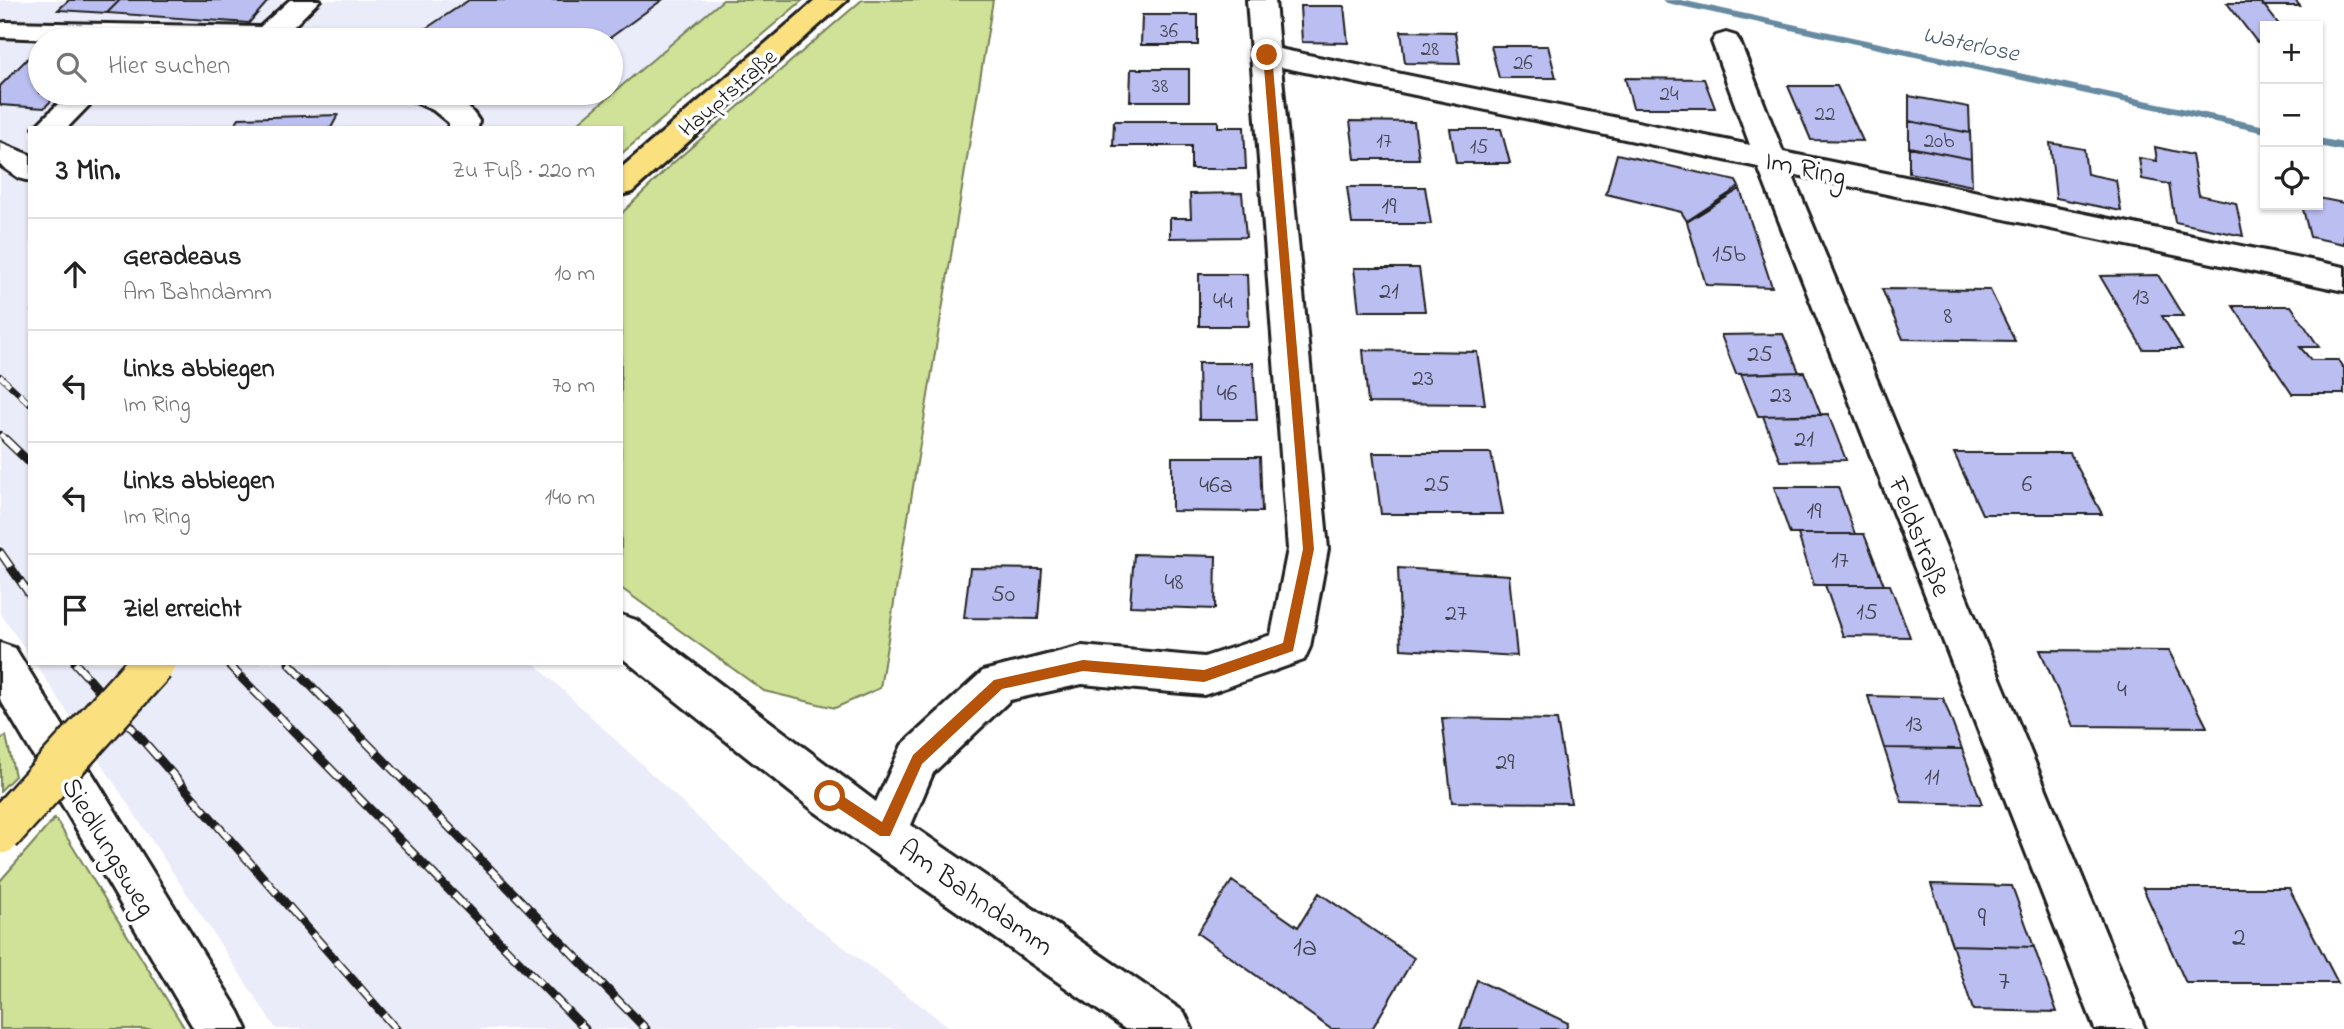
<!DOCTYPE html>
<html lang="de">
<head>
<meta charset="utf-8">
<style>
  :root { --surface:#fff; --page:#f2f2f2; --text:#222; --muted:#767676; --line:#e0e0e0 }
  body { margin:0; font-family:"Indie Flower",sans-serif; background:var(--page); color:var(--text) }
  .controls { position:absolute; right:21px; top:21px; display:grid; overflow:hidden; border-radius:0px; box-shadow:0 2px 5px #0004 }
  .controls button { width:63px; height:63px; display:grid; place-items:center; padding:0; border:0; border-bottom:2px solid var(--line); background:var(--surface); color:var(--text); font:35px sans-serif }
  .stop { position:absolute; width:21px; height:21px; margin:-16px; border:5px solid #b45309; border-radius:50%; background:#fff }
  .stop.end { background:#b45309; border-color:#fff; box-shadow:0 2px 7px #0008 }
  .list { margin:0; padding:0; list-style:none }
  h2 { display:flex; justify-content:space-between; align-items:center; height:91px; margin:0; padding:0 28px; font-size:30px }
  h2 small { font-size:23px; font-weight:400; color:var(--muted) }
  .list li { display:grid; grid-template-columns:46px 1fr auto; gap:21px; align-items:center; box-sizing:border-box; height:112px; padding:0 28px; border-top:2px solid var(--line) }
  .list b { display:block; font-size:26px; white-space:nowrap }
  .list p { margin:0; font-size:23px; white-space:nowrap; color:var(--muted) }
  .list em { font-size:23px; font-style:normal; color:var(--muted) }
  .icon { flex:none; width:38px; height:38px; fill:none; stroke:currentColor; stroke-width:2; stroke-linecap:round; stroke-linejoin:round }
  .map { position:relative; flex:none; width:2344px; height:1029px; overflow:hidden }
  .search { position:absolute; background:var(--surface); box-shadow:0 2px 5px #0004; left:28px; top:28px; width:595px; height:77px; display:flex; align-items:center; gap:18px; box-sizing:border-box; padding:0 24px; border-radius:38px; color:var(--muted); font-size:26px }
  .panel { position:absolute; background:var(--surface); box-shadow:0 2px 5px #0004; left:28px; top:126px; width:595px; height:539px; border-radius:0px }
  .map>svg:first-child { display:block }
</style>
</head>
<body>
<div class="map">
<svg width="2344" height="1029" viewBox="0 0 2344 1029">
  <rect width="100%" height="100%" fill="#fff"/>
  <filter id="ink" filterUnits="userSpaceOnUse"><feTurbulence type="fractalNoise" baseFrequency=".0143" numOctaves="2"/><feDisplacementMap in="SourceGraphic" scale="14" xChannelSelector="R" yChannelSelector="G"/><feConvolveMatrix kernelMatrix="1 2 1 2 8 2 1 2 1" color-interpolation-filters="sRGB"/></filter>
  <g filter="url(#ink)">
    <path fill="#ebecfa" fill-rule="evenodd" d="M 0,0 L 723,0 L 572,128 L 30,128 L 30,656 L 0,613 ZM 40,40 L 611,40 L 611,93 L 40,93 Z
      M 35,663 L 534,663 L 805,918 L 952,1029 L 276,1029 Z"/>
    <path fill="#cfe297" stroke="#767f5a" stroke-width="2" d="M 723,0 L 803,0 L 621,154 L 621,128 L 572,128 Z
      M 862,0 L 993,0 L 880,688 L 835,708 L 764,691 L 621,588 L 621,214 L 673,163 Z
      M 6,736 L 15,776 L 0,791 L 0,739 Z
      M 55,818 L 185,1029 L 0,1029 L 0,881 Z"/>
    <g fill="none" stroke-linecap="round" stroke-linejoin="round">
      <path fill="#668aa0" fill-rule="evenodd" d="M 1662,0 L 1681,0 L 2265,126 L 2265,133 L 1667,3 Z
        M 2318,138 L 2344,143 L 2344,151 L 2318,146 Z"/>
    </g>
    <path fill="#bbbef0" stroke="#1c1c1c" stroke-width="2" d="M 69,0 L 120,0 L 107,13 L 58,10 Z
      M 120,0 L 269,0 L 249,23 L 107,13 Z
      M 469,0 L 662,0 L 607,40 L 427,40 L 416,35 Z
      M 2259,0 L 2295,0 L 2300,6 L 2263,6 Z
      M 2227,3 L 2262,3 L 2280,26 L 2265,26 L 2265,42 L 2257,42 Z
      M 1300,6 L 1344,6 L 1348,43 L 1302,42 Z
      M 1142,15 L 1198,15 L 1198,45 L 1141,45 Z
      M 1401,31 L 1455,32 L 1460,64 L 1405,63 Z
      M 1491,46 L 1548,46 L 1556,78 L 1499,78 Z
      M 39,47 L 40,93 L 59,93 L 44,108 L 0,105 L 0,86 Z
      M 1131,69 L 1189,69 L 1189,101 L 1130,101 Z
      M 1625,78 L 1704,79 L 1715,108 L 1633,108 Z
      M 1788,86 L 1837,86 L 1863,141 L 1811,140 Z
      M 1909,96 L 1969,107 L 1970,133 L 1909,121 Z
      M 338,115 L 331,128 L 233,128 L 239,118 Z
      M 1114,121 L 1218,121 L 1218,127 L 1244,127 L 1246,169 L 1191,169 L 1191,146 L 1113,146 Z
      M 1350,121 L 1414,122 L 1419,159 L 1355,159 Z
      M 1909,121 L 1970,133 L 1971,159 L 1909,147 Z
      M 1450,129 L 1501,129 L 1510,163 L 1456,163 Z
      M 2050,143 L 2084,149 L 2087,174 L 2116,180 L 2121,211 L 2056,198 Z
      M 1909,147 L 1971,159 L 1972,186 L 1909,173 Z
      M 2155,147 L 2192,155 L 2199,195 L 2236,203 L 2243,236 L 2175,222 L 2169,184 L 2142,179 L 2139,158 L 2157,161 Z
      M 1617,154 L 1736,181 L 1739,187 L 1687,221 L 1681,212 L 1606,194 Z
      M 1347,187 L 1425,187 L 1431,224 L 1352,224 Z
      M 1740,189 L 1772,287 L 1706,285 L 1687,222 Z
      M 1242,193 L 1246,237 L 1170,238 L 1170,218 L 1191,218 L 1190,194 Z
      M 2318,198 L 2344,203 L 2344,244 L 2310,237 L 2302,205 L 2318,205 Z
      M 1354,268 L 1419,268 L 1425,311 L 1359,311 Z
      M 1199,274 L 1247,274 L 1249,326 L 1199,326 Z
      M 2158,275 L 2183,316 L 2162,316 L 2182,349 L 2143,349 L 2100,276 Z
      M 1882,289 L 1990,290 L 2015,341 L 1903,339 Z
      M 2233,306 L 2291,306 L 2319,347 L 2300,347 L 2311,360 L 2338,360 L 2344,369 L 2344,394 L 2292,394 Z
      M 1783,334 L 1799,372 L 1736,374 L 1721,335 Z
      M 1363,350 L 1477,352 L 1485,404 L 1368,403 Z
      M 1198,363 L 1253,363 L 1257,420 L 1199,420 Z
      M 1804,372 L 1821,415 L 1758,416 L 1741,374 Z
      M 1828,414 L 1846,460 L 1780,461 L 1763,416 Z
      M 1373,453 L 1491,453 L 1503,514 L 1381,514 Z
      M 1954,453 L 2070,453 L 2102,514 L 1982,514 Z
      M 1172,457 L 1260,457 L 1262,512 L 1172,511 Z
      M 1774,487 L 1838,487 L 1855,534 L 1790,534 Z
      M 1798,534 L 1864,534 L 1884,585 L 1814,585 Z
      M 1134,554 L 1216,556 L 1215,609 L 1130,606 Z
      M 970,568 L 1042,569 L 1038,619 L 964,618 Z
      M 1398,568 L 1509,575 L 1517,656 L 1401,649 Z
      M 1825,585 L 1890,585 L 1910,637 L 1843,636 Z
      M 2040,650 L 2169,651 L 2207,727 L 2073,726 Z
      M 1868,696 L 1943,698 L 1962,749 L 1884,748 Z
      M 1442,718 L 1557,720 L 1571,803 L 1452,802 Z
      M 1884,748 L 1962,749 L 1982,804 L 1902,802 Z
      M 1232,881 L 1298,927 L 1319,893 L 1414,958 L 1372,1029 L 1331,1029 L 1197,933 Z
      M 1931,884 L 2012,886 L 2034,947 L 1952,945 Z
      M 2143,888 L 2289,888 L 2338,983 L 2186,983 Z
      M 1952,945 L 2034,947 L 2057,1012 L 1973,1010 Z
      M 1477,980 L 1568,1023 L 1566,1029 L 1460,1029 Z"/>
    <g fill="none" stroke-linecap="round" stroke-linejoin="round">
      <defs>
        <path id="minor" d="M 290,0 L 320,0 L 289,31 L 302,34 L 306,40 L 72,40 L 0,37 L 0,23 L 5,22 L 260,27 Z
          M 1247,0 L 1275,0 L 1279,49 L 1750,145 L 1712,42 L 1716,36 L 1726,33 L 1736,36 L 1740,42 L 1783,152 L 2344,267 L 2344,291 L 1792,174 L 2145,1029 L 2095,1029 L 1758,167 L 1281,67 L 1328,549 L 1310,647 L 1304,660 L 1204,695 L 1082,684 L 1010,700 L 933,773 L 911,825 L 1184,1012 L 1192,1029 L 1125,1029 L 814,811 L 621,657 L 621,615 L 636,620 L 876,802 L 902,745 L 983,671 L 1082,646 L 1204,657 L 1271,635 L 1288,549 Z
          M 69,93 L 101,93 L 67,128 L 34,128 Z
          M 406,93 C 438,92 460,91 479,121 L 478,128 L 448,128 L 449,123 L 433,110 L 411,100 Z
          M 0,143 L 30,155 L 30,181 L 19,178 L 0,165 Z
          M 0,643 L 15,648 L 239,1012 L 247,1029 L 194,1029 L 0,699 Z"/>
        <path id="major" d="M 816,0 L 847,0 L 632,192 L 621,195 L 621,168 Z"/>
      </defs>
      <use href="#minor" stroke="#1c1c1c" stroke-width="6"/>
      <use href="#major" stroke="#1c1c1c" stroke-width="6"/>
      <use href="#minor" fill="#fff" fill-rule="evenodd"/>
      <use href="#major" fill="#fbe080" fill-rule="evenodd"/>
      <defs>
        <path id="rail-far1" d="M 0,376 L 30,404
          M 0,434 L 7,441"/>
        <path id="rail" d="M 5,439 L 30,463
          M 0,552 L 30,595
          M 75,663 L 396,1029
          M 227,663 L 585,1029
          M 289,663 L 646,1029"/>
      </defs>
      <use href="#rail-far1" stroke="#1c1c1c" stroke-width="6"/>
      <use href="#rail" stroke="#1c1c1c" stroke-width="9"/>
      <use href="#rail-far1" stroke="#fff" stroke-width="4.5" stroke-dasharray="13" stroke-linecap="butt"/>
      <use href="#rail" stroke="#fff" stroke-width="6" stroke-dasharray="18" stroke-linecap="butt"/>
      <defs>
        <path id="major-bridge" d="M 0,832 L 153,663"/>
      </defs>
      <use href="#major-bridge" stroke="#1c1c1c" stroke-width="48" stroke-linecap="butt"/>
      <use href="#major-bridge" stroke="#fbe080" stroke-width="43"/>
    </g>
  </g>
  <path fill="#b45309" d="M 1267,52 L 1272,55 L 1314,549 L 1293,651 L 1204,682 L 1083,671 L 1002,689 L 922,764 L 890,836 L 880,836 L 826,800 L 826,791 L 835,791 L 882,822 L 913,755 L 994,680 L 1083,660 L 1204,670 L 1283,643 L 1303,549 L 1263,55 Z"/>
  <g text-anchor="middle" stroke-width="7" stroke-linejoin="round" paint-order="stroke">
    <g font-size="21" fill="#444451">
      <text x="1169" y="37">36</text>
      <text x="1430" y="55">28</text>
      <text x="1523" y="69">26</text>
      <text x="1160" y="92">38</text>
      <text x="1669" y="100">24</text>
      <text x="1825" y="120">22</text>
      <text x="1384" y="147">17</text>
      <text x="1939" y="147">20b</text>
      <text x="1479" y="153">15</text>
    </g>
    <g font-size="23" fill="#1c1c1c" stroke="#fff">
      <text transform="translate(727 92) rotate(-41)" y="8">Hauptstraße</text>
    </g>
    <g font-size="24" font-style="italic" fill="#475c69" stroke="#fff">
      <text transform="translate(1971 43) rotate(12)" y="8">Waterlose</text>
    </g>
    <g font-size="24" fill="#444451">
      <text x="1389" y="213">19</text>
      <text x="1729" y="261">15b</text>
      <text x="1389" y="298">21</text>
      <text x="2141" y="304">13</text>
      <text x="1223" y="308">44</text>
      <text x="1948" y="323">8</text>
      <text x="1760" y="361">25</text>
      <text x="1423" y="385">23</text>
      <text x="1227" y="400">46</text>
      <text x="1781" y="402">23</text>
      <text x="1804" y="446">21</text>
      <text x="1437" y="491">25</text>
      <text x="2027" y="491">6</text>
      <text x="1216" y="492">46a</text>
      <text x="1814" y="518">19</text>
      <text x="1840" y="567">17</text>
      <text x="1174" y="589">48</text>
      <text x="1003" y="601">50</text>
      <text x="1867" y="619">15</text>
      <text x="1456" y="620">27</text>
      <text x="2122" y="696">4</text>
      <text x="1914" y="731">13</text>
      <text x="1505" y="769">29</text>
      <text x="1932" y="784">11</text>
    </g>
    <g font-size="28" fill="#1c1c1c" stroke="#fff">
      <text transform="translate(1806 167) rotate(12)" y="10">Im Ring</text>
      <text transform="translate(1921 536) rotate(68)" y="10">Feldstraße</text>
      <text transform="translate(110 846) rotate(59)" y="10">Siedlungsweg</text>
      <text transform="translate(977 896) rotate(35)" y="10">Am Bahndamm</text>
    </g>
    <g font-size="28" fill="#444451">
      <text x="1982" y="926">9</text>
      <text x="2239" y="945">2</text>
      <text x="1305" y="955">1a</text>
      <text x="2004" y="989">7</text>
    </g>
  </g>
</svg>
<div class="controls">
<button>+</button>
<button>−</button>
<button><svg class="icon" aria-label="locate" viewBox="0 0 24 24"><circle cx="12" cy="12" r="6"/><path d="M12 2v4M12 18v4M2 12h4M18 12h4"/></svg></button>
</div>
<div class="stop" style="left:830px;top:796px"></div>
<div class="stop end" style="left:1267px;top:55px"></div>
<div class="search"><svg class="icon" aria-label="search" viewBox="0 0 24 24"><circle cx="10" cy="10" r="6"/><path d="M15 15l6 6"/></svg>Hier suchen</div>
<section class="panel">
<h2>3 Min.<small>Zu Fuß · 220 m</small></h2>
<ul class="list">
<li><svg class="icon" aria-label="ahead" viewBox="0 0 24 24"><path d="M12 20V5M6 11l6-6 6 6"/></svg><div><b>Geradeaus</b><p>Am Bahndamm</p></div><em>10 m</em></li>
<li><svg class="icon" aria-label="left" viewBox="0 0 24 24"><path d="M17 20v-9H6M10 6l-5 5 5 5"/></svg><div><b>Links abbiegen</b><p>Im Ring</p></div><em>70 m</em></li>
<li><svg class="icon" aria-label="left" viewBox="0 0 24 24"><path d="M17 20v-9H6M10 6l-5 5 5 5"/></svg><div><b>Links abbiegen</b><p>Im Ring</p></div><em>140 m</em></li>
<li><svg class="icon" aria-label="arrive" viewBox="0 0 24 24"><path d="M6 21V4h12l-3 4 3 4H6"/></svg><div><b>Ziel erreicht</b></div></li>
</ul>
</section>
</div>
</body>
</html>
